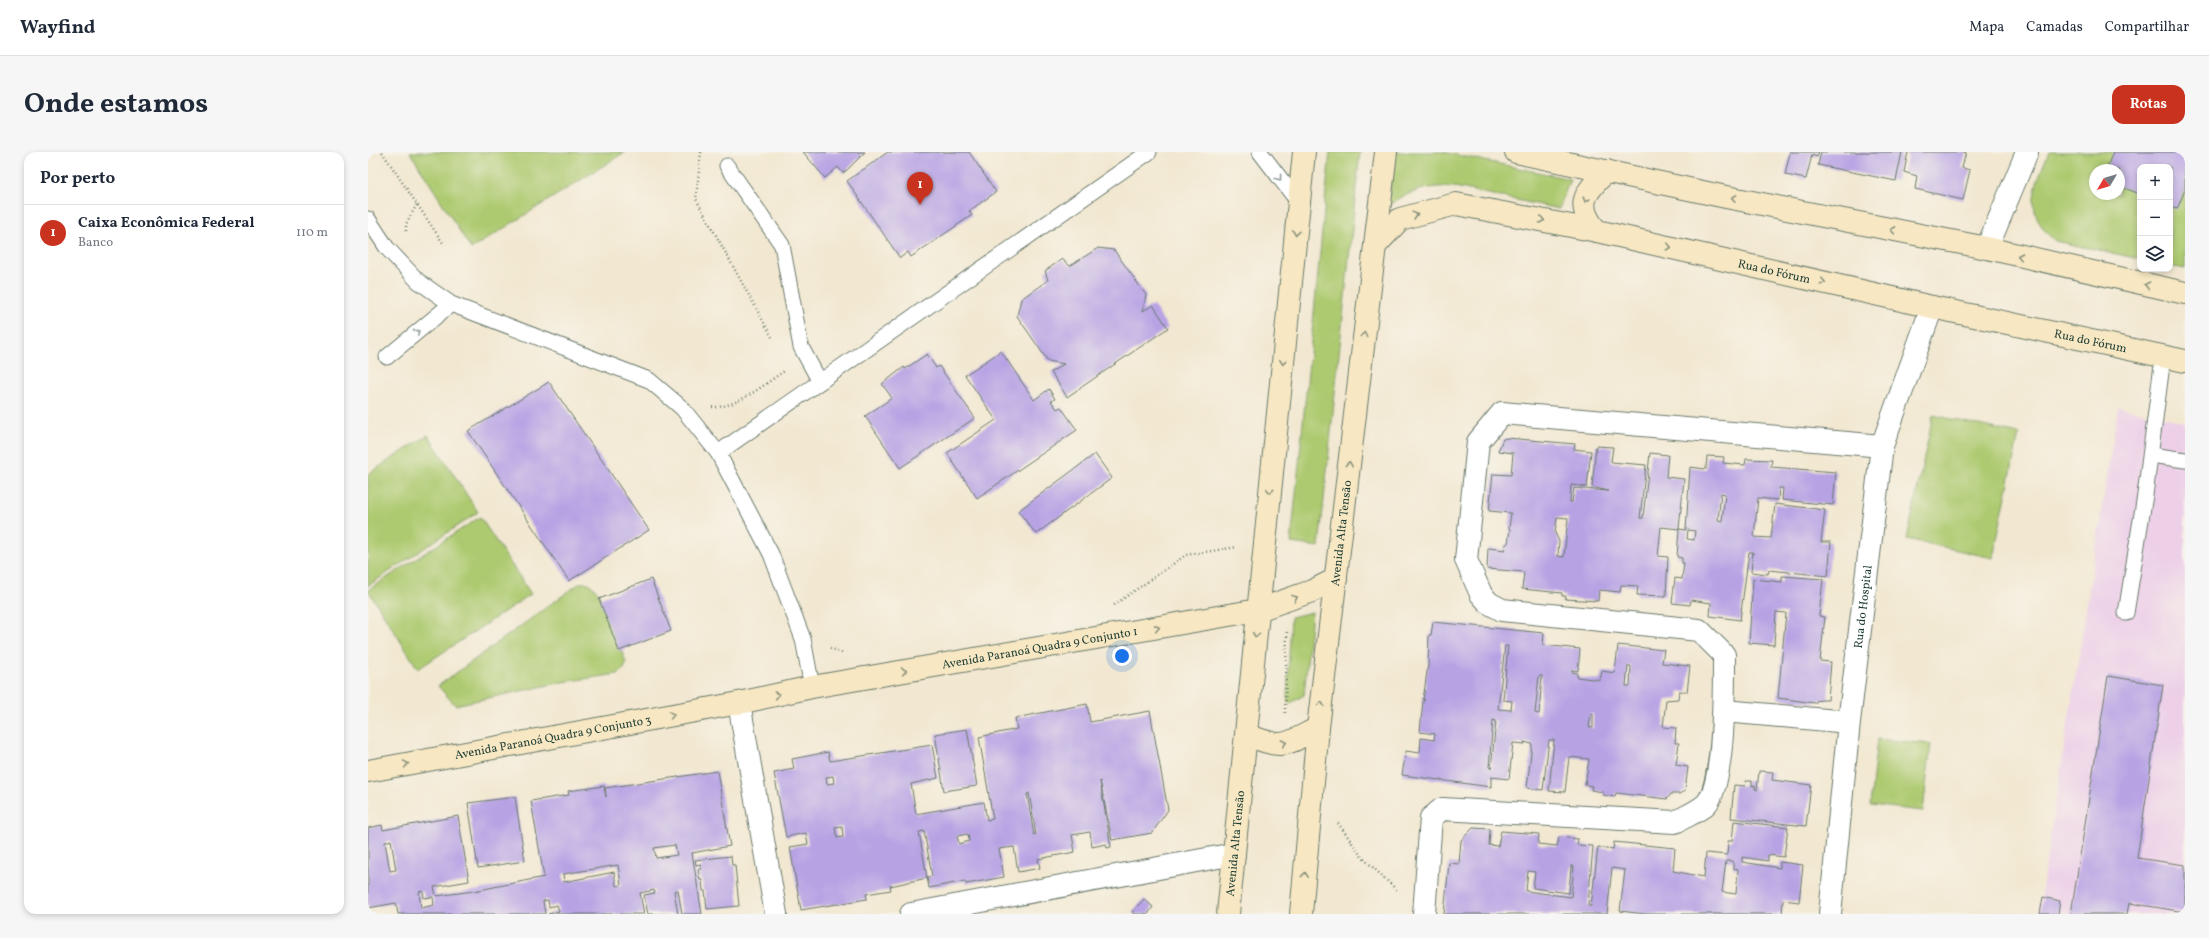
<!DOCTYPE html>
<html lang="pt">
<head>
<meta charset="utf-8">
<style>
  :root { --surface:#fff; --page:#f6f6f7; --text:#1f2937; --muted:#747a83; --line:#e0e1e3; --accent:#c8321e }
  body { margin:0; font-family:Vollkorn,serif; background:var(--page); color:var(--text) }
  .controls { position:absolute; right:12px; top:12px; display:grid; overflow:hidden; border-radius:8px; box-shadow:0 2px 6px #0003 }
  .controls button { width:36px; height:36px; display:grid; place-items:center; padding:0; border:0; border-bottom:1px solid var(--line); background:var(--surface); color:var(--text); font:20px sans-serif }
  .compass { position:absolute; left:1721px; top:12px; width:36px; height:36px; border-radius:50%; background:var(--surface); box-shadow:0 2px 6px #0003; rotate:232deg }
  .you { position:absolute; left:754px; top:504px; width:14px; height:14px; margin:-10px; border:3px solid #fff; border-radius:50%; background:#1a73e8; box-shadow:0 0 0 6px #1a73e833 }
  .badge { display:grid; place-items:center; width:26px; height:26px; border-radius:50%; background:var(--accent); color:#fff; font-size:13px; font-weight:700 }
  .pin { position:absolute; translate:-50% -33px; filter:drop-shadow(0 1px 2px #0008) }
  .pin::after { content:''; position:absolute; top:21px; width:14px; height:12px; background:inherit; clip-path:polygon(0 0,100% 0,50% 100%) }
  .list { margin:0; padding:0; list-style:none }
  h2 { display:flex; justify-content:space-between; align-items:center; height:52px; margin:0; padding:0 16px; font-size:17px }
  h2 small { font-size:13px; font-weight:400; color:var(--muted) }
  .list li { display:grid; grid-template-columns:26px 1fr auto; gap:12px; align-items:center; box-sizing:border-box; height:56px; padding:0 16px; border-top:1px solid var(--line) }
  .list b { display:block; font-size:15px; white-space:nowrap }
  .list p { margin:0; font-size:13px; white-space:nowrap; color:var(--muted) }
  .list em { font-size:13px; font-style:normal; color:var(--muted) }
  .icon { flex:none; width:22px; height:22px; fill:none; stroke:currentColor; stroke-width:2; stroke-linecap:round; stroke-linejoin:round }
  .map { position:relative; flex:none; width:1817px; height:762px; overflow:hidden; border-radius:12px }
  header { display:flex; align-items:center; gap:24px; box-sizing:border-box; height:56px; padding:0 20px; background:var(--surface); border-bottom:1px solid var(--line) }
  header strong { font-size:19px }
  nav { display:flex; gap:22px; margin-inline-start:auto; font-size:14px }
  .intro { display:flex; align-items:center; justify-content:space-between; box-sizing:border-box; height:96px; padding:0 24px }
  h1 { margin:0; font-size:28px }
  .button { padding:10px 18px; border-radius:12px; background:var(--accent); color:#fff; font-size:14px; font-weight:700 }
  main { display:flex; gap:24px; padding:0 24px }
  aside { flex:1; background:var(--surface); border-radius:12px; box-shadow:0 2px 6px #0003 }
  .map>svg:first-child { display:block }
</style>
</head>
<body>
<header>
<strong>Wayfind</strong>
<nav><a>Mapa</a><a>Camadas</a><a>Compartilhar</a></nav>
</header>
<div class="intro"><h1>Onde estamos</h1><a class="button">Rotas</a></div>
<main>
<aside>
<h2>Por perto<small></small></h2>
<ul class="list">
<li><span class="badge">1</span><div><b>Caixa Econômica Federal</b><p>Banco</p></div><em>110 m</em></li>
</ul>
</aside>
<div class="map">
<svg width="1817" height="762" viewBox="0 0 1817 762">
  <rect width="100%" height="100%" fill="#f7f3e8"/>
  <filter id="ink" filterUnits="userSpaceOnUse"><feTurbulence type="fractalNoise" baseFrequency=".025" numOctaves="2"/><feDisplacementMap in="SourceGraphic" scale="8" xChannelSelector="R" yChannelSelector="G"/><feConvolveMatrix kernelMatrix="1 2 1 2 8 2 1 2 1" color-interpolation-filters="sRGB"/></filter>
  <filter id="wash" filterUnits="userSpaceOnUse"><feTurbulence type="fractalNoise" baseFrequency=".012" numOctaves="4" result="noise"/><feDisplacementMap in="SourceGraphic" scale="16" xChannelSelector="R" yChannelSelector="G"/><feGaussianBlur stdDeviation="0.9" result="paint"/><feColorMatrix in="noise" values="0 0 0 0 0 0 0 0 0 0 0 0 0 0 0 0 0 1.4 0 .05"/><feComposite in="paint" operator="in"/></filter>
  <g filter="url(#wash)">
    <rect width="100%" height="100%" fill="#f2e8d1"/>
    <path fill="#edd0e8" d="M 1750,255 L 1817,270 L 1817,762 L 1670,762 Z"/>
    <path fill="#aeca71" stroke="#668452" fill-rule="evenodd" d="M 42,0 L 257,0 L 103,97 Z
      M 962,0 L 992,0 L 951,395 L 923,391 Z
      M 1026,0 L 1075,0 L 1202,27 L 1191,57 L 1087,35 C 1062,33 1040,39 1020,54 Z
      M 1681,0 L 1817,0 L 1817,117 L 1802,114 L 1802,15 L 1772,15 L 1772,107 L 1687,89 C 1654,60 1666,35 1681,0 ZM 1727,18 L 1751,18 L 1751,42 L 1727,42 Z
      M 1565,263 L 1651,282 L 1625,406 L 1539,387 Z
      M 60,283 L 110,360 L 0,434 L 0,322 Z
      M 112,365 L 163,442 L 50,517 L 0,438 Z
      M 212,431 L 221,431 L 230,440 L 258,510 L 256,517 L 250,522 L 195,530 L 87,553 L 70,534 Z
      M 944,460 L 936,543 L 921,552 L 919,546 L 923,465 Z
      M 1509,587 L 1563,592 L 1555,659 L 1502,653 Z"/>
    <g id="blocks">
      <path fill="#b7a3e4" fill-rule="evenodd" d="M 435,0 L 497,0 L 479,18 L 475,21 L 470,15 L 457,26 Z
        M 520,0 L 601,0 L 628,40 L 601,59 L 604,63 L 543,105 L 540,100 L 532,106 L 479,29 Z
        M 1422,0 L 1451,0 L 1449,5 L 1444,3 L 1438,27 L 1417,23 Z
        M 1453,0 L 1534,0 L 1528,29 L 1450,13 Z
        M 1540,0 L 1598,0 L 1594,16 L 1602,18 L 1595,48 L 1547,37 L 1549,24 L 1536,20 Z
        M 1745,0 L 1817,0 L 1817,38 L 1809,57 L 1802,55 L 1802,15 L 1772,15 L 1772,42 L 1751,34 L 1751,18 L 1738,18 Z
        M 730,96 L 746,98 L 778,143 L 775,159 L 785,153 L 800,176 L 699,245 L 683,220 L 696,212 L 680,209 L 649,164 L 653,147 L 680,128 L 677,119 L 694,107 L 702,114 Z
        M 633,199 L 666,248 L 681,237 L 687,247 L 683,249 L 689,257 L 693,255 L 709,278 L 609,346 L 579,301 L 628,268 L 597,223 Z
        M 559,202 L 568,216 L 571,214 L 607,266 L 532,316 L 497,264 L 524,246 L 514,232 L 536,215 L 537,217 Z
        M 181,230 L 281,378 L 201,429 L 100,279 Z
        M 1139,286 L 1207,292 L 1206,297 L 1223,299 L 1219,335 L 1203,333 L 1202,350 L 1204,350 L 1206,336 L 1240,339 L 1224,335 L 1228,294 L 1245,295 L 1243,310 L 1278,313 L 1272,366 L 1275,366 L 1282,301 L 1300,303 L 1298,325 L 1316,327 L 1311,377 L 1293,375 L 1290,404 L 1300,405 L 1298,444 L 1269,443 L 1270,434 L 1253,433 L 1252,440 L 1231,438 L 1230,449 L 1197,447 L 1198,444 L 1194,444 L 1194,441 L 1154,437 L 1156,420 L 1119,417 L 1120,396 L 1138,398 L 1136,394 L 1140,391 L 1142,378 L 1141,376 L 1143,361 L 1121,359 L 1125,322 L 1143,323 L 1145,301 L 1130,299 L 1135,287 ZM 1189,365 L 1200,366 L 1196,405 L 1190,404 L 1191,389 L 1187,381 Z
        M 727,302 L 744,326 L 668,382 L 650,359 Z
        M 1339,304 L 1356,305 L 1355,311 L 1377,313 L 1378,307 L 1404,308 L 1403,315 L 1468,320 L 1465,353 L 1414,348 L 1415,336 L 1411,336 L 1410,348 L 1390,346 L 1386,385 L 1403,386 L 1407,352 L 1457,358 L 1453,390 L 1463,390 L 1460,424 L 1401,418 L 1400,422 L 1383,420 L 1385,400 L 1381,400 L 1372,468 L 1342,464 L 1343,451 L 1323,448 L 1322,453 L 1304,451 L 1307,426 L 1314,427 L 1316,411 L 1314,411 L 1314,406 L 1309,405 L 1311,377 L 1318,378 L 1322,315 L 1338,317 ZM 1353,341 L 1357,342 L 1354,369 L 1350,368 ZM 1320,378 L 1327,379 L 1326,388 L 1319,387 Z
        M 1414,424 L 1455,427 L 1451,464 L 1457,465 L 1452,509 L 1463,510 L 1460,548 L 1453,548 L 1448,549 L 1447,551 L 1410,546 L 1418,461 L 1408,460 L 1406,493 L 1381,491 L 1385,427 L 1414,430 Z
        M 283,427 L 303,479 L 251,499 L 231,447 Z
        M 1065,470 L 1176,481 L 1175,493 L 1212,497 L 1210,519 L 1204,518 L 1204,520 L 1209,521 L 1209,525 L 1232,528 L 1234,519 L 1247,521 L 1250,493 L 1296,498 L 1294,511 L 1322,514 L 1319,540 L 1311,539 L 1310,547 L 1298,548 L 1295,575 L 1308,576 L 1307,591 L 1311,591 L 1308,613 L 1320,615 L 1317,639 L 1311,642 L 1303,642 L 1299,647 L 1248,641 L 1247,645 L 1235,643 L 1235,640 L 1223,638 L 1224,634 L 1217,633 L 1221,607 L 1201,605 L 1197,640 L 1181,639 L 1186,588 L 1181,588 L 1175,638 L 1159,636 L 1164,592 L 1156,590 L 1157,592 L 1145,591 L 1141,627 L 1123,625 L 1123,635 L 1034,623 L 1038,599 L 1052,601 L 1053,586 L 1066,588 L 1067,582 L 1052,580 L 1055,549 L 1057,548 L 1055,548 L 1060,513 L 1061,483 L 1063,483 ZM 1137,494 L 1140,494 L 1135,548 L 1144,549 L 1143,558 L 1130,557 ZM 1260,514 L 1263,514 L 1262,534 L 1258,534 ZM 1171,524 L 1174,524 L 1171,562 L 1167,561 ZM 1223,562 L 1225,562 L 1225,576 L 1221,575 ZM 1125,568 L 1128,569 L 1123,616 L 1121,615 Z
        M 1740,524 L 1795,533 L 1769,706 L 1817,713 L 1817,760 L 1761,751 L 1759,762 L 1703,762 Z
        M 719,552 L 722,570 L 782,559 L 800,658 L 784,681 L 744,688 L 732,629 L 743,695 L 739,696 L 738,692 L 724,695 L 722,680 L 704,683 L 707,700 L 670,707 L 672,716 L 650,720 L 646,695 L 631,697 L 636,725 L 598,732 L 597,729 L 561,736 L 559,725 L 564,724 L 556,679 L 551,680 L 559,726 L 522,734 L 523,738 L 498,742 L 499,747 L 433,758 L 422,695 L 440,692 L 438,681 L 418,685 L 406,621 L 426,617 L 424,607 L 460,600 L 462,609 L 564,593 L 570,626 L 543,632 L 548,662 L 616,650 L 619,668 L 625,667 L 611,585 L 649,577 L 647,566 ZM 465,624 L 466,631 L 459,632 L 458,625 ZM 661,641 L 668,682 L 666,683 L 659,642 ZM 474,675 L 475,685 L 469,686 L 467,676 ZM 600,682 L 601,689 L 591,692 L 589,684 Z
        M 599,577 L 609,634 L 576,639 L 567,582 Z
        M 349,619 L 362,694 L 324,701 L 334,762 L 314,762 L 310,738 L 306,739 L 310,762 L 280,762 L 276,743 L 287,741 L 286,738 L 272,741 L 276,762 L 180,762 L 191,759 L 189,753 L 181,755 L 180,748 L 175,749 L 177,762 L 30,762 L 28,751 L 0,756 L 0,676 L 14,673 L 15,678 L 90,664 L 101,729 L 66,735 L 68,744 L 106,739 L 176,725 L 163,649 L 201,643 L 200,639 L 236,634 L 238,645 L 237,636 ZM 23,688 L 28,718 L 22,719 L 17,690 ZM 307,693 L 309,703 L 288,706 L 286,696 ZM 250,713 L 253,733 L 248,734 L 246,720 L 196,730 L 195,722 ZM 55,739 L 56,746 L 65,745 L 66,753 L 53,756 L 51,740 Z
        M 1391,619 L 1405,620 L 1404,628 L 1443,633 L 1438,674 L 1363,666 L 1366,633 L 1377,634 L 1378,629 L 1384,629 L 1384,634 L 1387,633 L 1387,637 L 1389,638 Z
        M 147,645 L 157,709 L 110,716 L 100,651 Z
        M 1366,669 L 1420,675 L 1416,705 L 1400,703 L 1400,709 L 1374,705 L 1374,710 L 1412,716 L 1412,710 L 1435,713 L 1431,750 L 1415,748 L 1414,762 L 1277,762 L 1252,759 L 1257,718 L 1244,716 L 1239,762 L 1076,762 L 1081,711 L 1091,712 L 1093,688 L 1105,676 L 1122,677 L 1121,693 L 1130,694 L 1133,679 L 1171,682 L 1170,692 L 1189,694 L 1191,685 L 1210,687 L 1209,693 L 1225,694 L 1220,754 L 1223,754 L 1230,695 L 1245,697 L 1246,690 L 1307,696 L 1305,719 L 1336,725 L 1338,701 L 1359,703 L 1360,689 L 1364,689 ZM 1358,709 L 1365,709 L 1365,716 L 1370,717 L 1368,742 L 1354,740 ZM 1203,714 L 1206,714 L 1203,745 L 1158,739 L 1160,719 L 1167,720 L 1165,736 L 1201,741 Z
        M 363,704 L 364,713 L 367,713 L 371,754 L 339,757 L 337,739 L 335,739 L 334,728 L 332,728 L 330,717 L 333,717 L 333,712 L 328,713 L 327,708 Z
        M 1675,745 L 1692,749 L 1690,762 L 1672,762 Z
        M 776,747 L 785,755 L 780,762 L 766,762 L 764,760 Z"/>
    </g>
  </g>
  <g filter="url(#ink)">
    <use href="#blocks" fill-opacity="0" stroke="#69796b" stroke-width="1"/>
    <g fill="none" stroke-linecap="round" stroke-linejoin="round">
      <defs>
        <path id="lane" d="M 892,0 L 931,51
          M 359,14 L 414,93 L 433,195 L 452,230
          M 0,67 L 19,96 L 50,129 L 83,152 L 281,228 L 314,256 L 350,301 L 403,402 L 435,487 L 444,535
          M 19,205 L 83,152
          M 350,301 L 781,0
          M 1783,303 L 1817,308
          M 1758,461 L 1777,343 L 1795,205"/>
        <g id="street">
          <path d="M 1619,96 L 1659,0"/>
          <path d="M 371,551 L 408,762"/>
          <path d="M 1356,559 L 1481,570"/>
          <path d="M 543,762 L 866,702"/>
          <path d="M 1056,762 L 1063,666 L 1074,657 L 1307,670 C 1317,665 1329,660 1337,653 C 1357,636 1356,531 1356,503 L 1331,478 L 1134,458 L 1121,451 L 1113,442 L 1098,408 L 1110,290 L 1134,261 L 1514,294"/>
          <path id="s1" d="M 1462,762 L 1481,570 L 1514,294 L 1564,155"/>
        </g>
        <g id="secondary">
          <path d="M 1148,0 L 1358,45 L 1619,96 L 1817,141"/>
          <path d="M 1229,79 C 1206,53 1217,40 1239,19"/>
          <path id="s2" d="M 1007,94 L 1032,67 L 1088,52 L 1229,79 L 1564,155 L 1817,209"/>
          <path d="M 879,583 C 917,598 916,593 950,576"/>
          <path id="s3" d="M 0,619 L 371,551 L 444,535 L 890,458 L 944,439 L 968,427"/>
          <path id="s4" d="M 860,762 L 936,0"/>
          <path id="s5" d="M 933,762 L 950,576 L 1018,0"/>
        </g>
      </defs>
      <use href="#lane" stroke="#69796b" stroke-width="17"/>
      <use href="#street" stroke="#69796b" stroke-width="24"/>
      <use href="#secondary" stroke="#69796b" stroke-width="24"/>
      <path stroke="#69796b" stroke-width="2.5" stroke-dasharray="1 3" stroke-linecap="butt" d="M 14,0 L 75,91
        M 333,0 L 328,47 L 405,187
        M 38,79 L 38,72 L 49,52
        M 344,255 C 370,256 396,232 418,218
        M 746,453 L 818,403 L 869,395
        M 462,496 L 474,501
        M 917,561 L 919,477
        M 970,671 L 994,705 L 1030,739"/>
      <use href="#lane" stroke="#fff" stroke-width="15"/>
      <use href="#street" stroke="#fff" stroke-width="22"/>
      <use href="#secondary" stroke="#f7e8c3" stroke-width="22"/>
    </g>
    <defs><path id="oneway-chevron" d="M-2-3.5L2.5 0L-2 3.5" fill="none" stroke-width="1.6" stroke-linecap="round" stroke-linejoin="round"/></defs>
    <g stroke="#8f9e9a">
      <use href="#oneway-chevron" transform="translate(911 26) rotate(53)"/>
      <use href="#oneway-chevron" transform="translate(49 180) rotate(-39)"/>
    </g>
    <g stroke="#8b927c">
      <use href="#oneway-chevron" transform="translate(1366 46) rotate(-169)"/>
      <use href="#oneway-chevron" transform="translate(1218 48) rotate(105)"/>
      <use href="#oneway-chevron" transform="translate(1047 63) rotate(-15)"/>
      <use href="#oneway-chevron" transform="translate(1174 68) rotate(11)"/>
      <use href="#oneway-chevron" transform="translate(1525 78) rotate(-169)"/>
      <use href="#oneway-chevron" transform="translate(928 81) rotate(96)"/>
      <use href="#oneway-chevron" transform="translate(1301 95) rotate(13)"/>
      <use href="#oneway-chevron" transform="translate(1652 104) rotate(-167)"/>
      <use href="#oneway-chevron" transform="translate(1455 130) rotate(13)"/>
      <use href="#oneway-chevron" transform="translate(1779 133) rotate(-167)"/>
      <use href="#oneway-chevron" transform="translate(996 183) rotate(-83)"/>
      <use href="#oneway-chevron" transform="translate(915 210) rotate(96)"/>
      <use href="#oneway-chevron" transform="translate(981 312) rotate(-83)"/>
      <use href="#oneway-chevron" transform="translate(902 339) rotate(96)"/>
      <use href="#oneway-chevron" transform="translate(927 446) rotate(-21)"/>
      <use href="#oneway-chevron" transform="translate(789 476) rotate(-10)"/>
      <use href="#oneway-chevron" transform="translate(888 483) rotate(95)"/>
      <use href="#oneway-chevron" transform="translate(536 519) rotate(-10)"/>
      <use href="#oneway-chevron" transform="translate(409 543) rotate(-12)"/>
      <use href="#oneway-chevron" transform="translate(953 552) rotate(-83)"/>
      <use href="#oneway-chevron" transform="translate(304 563) rotate(-10)"/>
      <use href="#oneway-chevron" transform="translate(916 591) rotate(-11)"/>
      <use href="#oneway-chevron" transform="translate(38 612) rotate(-10)"/>
      <use href="#oneway-chevron" transform="translate(937 723) rotate(-84)"/>
    </g>
  </g>
  <g text-anchor="middle" stroke-width="3" stroke-linejoin="round" paint-order="stroke">
    <g font-size="12" fill="#1f3d34" stroke="#f7f3e8">
      <text dy="4" stroke="none"><textPath href="#s2" startOffset="420">Rua do Fórum</textPath></text>
      <text dy="4" stroke="none"><textPath href="#s2" startOffset="744">Rua do Fórum</textPath></text>
      <text dy="4" stroke="none"><textPath href="#s5" startOffset="383">Avenida Alta Tensão</textPath></text>
      <text dy="4" stroke="none"><textPath href="#s1" startOffset="309">Rua do Hospital</textPath></text>
      <text dy="4" stroke="none"><textPath href="#s3" startOffset="683">Avenida Paranoá Quadra 9 Conjunto 1</textPath></text>
      <text dy="4" stroke="none"><textPath href="#s3" startOffset="188">Avenida Paranoá Quadra 9 Conjunto 3</textPath></text>
      <text dy="4" stroke="none"><textPath href="#s4" startOffset="71">Avenida Alta Tensão</textPath></text>
    </g>
  </g>
</svg>
<div class="controls">
<button>+</button>
<button>−</button>
<button><svg class="icon" aria-label="layers" viewBox="0 0 24 24"><path d="M12 4l9 5-9 5-9-5zM3 14l9 5 9-5"/></svg></button>
</div>
<svg class="compass" viewBox="-18 -18 36 36"><path d="M0-13l5 13h-10z" fill="#e53935"/><path d="M0 13l5-13h-10z" fill="#747a83"/></svg>
<div class="you"></div>
<div class="pin badge" style="left:552px;top:53px">1</div>
</div>
</main>
</body>
</html>
